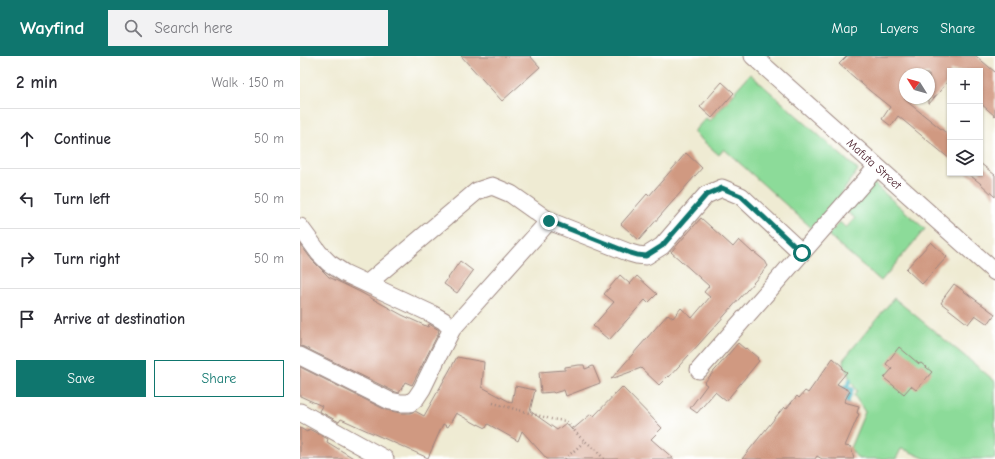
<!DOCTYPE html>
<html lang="en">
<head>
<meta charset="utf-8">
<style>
  :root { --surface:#fff; --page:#f2f2f3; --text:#2b2b33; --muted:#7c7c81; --line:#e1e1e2; --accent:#0f766e }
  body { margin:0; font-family:"Comic Neue",sans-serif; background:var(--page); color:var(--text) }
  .controls { position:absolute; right:12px; top:12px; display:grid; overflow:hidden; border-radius:0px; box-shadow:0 1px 3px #0004 }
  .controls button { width:36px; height:36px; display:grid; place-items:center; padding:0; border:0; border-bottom:1px solid var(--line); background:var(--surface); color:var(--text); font:20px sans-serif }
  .compass { position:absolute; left:599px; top:12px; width:36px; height:36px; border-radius:50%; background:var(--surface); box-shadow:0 1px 3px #0004; rotate:307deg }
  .stop { position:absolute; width:12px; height:12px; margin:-9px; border:3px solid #0f766e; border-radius:50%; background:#fff }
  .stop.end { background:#0f766e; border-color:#fff; box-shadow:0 1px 4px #0008 }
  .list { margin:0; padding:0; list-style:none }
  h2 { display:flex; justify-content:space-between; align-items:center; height:52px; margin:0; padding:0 16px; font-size:17px }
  h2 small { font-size:13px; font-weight:400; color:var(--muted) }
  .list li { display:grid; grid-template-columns:26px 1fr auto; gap:12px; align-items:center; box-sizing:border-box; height:60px; padding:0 16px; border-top:1px solid var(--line) }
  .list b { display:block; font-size:15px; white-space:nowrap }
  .list em { font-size:13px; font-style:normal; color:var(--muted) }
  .actions { display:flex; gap:8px; padding:12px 16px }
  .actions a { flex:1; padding:9px 0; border:1px solid var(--accent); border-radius:0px; text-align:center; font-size:14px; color:var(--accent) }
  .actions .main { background:var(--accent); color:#fff }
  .icon { flex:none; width:22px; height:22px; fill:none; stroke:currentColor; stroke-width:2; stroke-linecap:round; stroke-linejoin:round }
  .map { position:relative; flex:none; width:695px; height:403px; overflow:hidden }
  header { display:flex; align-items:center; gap:24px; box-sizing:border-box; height:56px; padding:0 20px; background:var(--accent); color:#fff }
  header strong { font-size:19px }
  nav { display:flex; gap:22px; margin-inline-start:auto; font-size:14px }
  .search { width:280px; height:36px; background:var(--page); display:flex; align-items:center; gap:10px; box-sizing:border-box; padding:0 14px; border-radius:0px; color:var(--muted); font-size:15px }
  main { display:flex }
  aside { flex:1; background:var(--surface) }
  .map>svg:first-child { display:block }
</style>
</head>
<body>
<header>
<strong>Wayfind</strong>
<div class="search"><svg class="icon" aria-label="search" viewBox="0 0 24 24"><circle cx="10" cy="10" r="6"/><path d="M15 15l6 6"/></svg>Search here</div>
<nav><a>Map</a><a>Layers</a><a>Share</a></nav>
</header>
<main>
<aside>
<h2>2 min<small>Walk · 150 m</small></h2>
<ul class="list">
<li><svg class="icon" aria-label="ahead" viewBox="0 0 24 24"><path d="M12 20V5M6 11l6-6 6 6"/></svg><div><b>Continue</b></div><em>50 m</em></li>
<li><svg class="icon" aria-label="left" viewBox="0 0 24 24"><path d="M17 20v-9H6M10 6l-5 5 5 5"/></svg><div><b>Turn left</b></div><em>50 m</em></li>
<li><svg class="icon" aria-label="right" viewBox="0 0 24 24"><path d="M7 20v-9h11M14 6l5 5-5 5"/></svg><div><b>Turn right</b></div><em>50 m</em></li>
<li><svg class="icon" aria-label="arrive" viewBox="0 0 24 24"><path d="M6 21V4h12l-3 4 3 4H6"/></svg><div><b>Arrive at destination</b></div></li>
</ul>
<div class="actions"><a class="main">Save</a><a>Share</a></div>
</aside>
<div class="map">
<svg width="695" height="403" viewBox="0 0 695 403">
  <rect width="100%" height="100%" fill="#fff"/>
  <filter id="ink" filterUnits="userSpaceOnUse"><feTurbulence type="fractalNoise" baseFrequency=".025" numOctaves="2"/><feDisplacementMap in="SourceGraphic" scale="8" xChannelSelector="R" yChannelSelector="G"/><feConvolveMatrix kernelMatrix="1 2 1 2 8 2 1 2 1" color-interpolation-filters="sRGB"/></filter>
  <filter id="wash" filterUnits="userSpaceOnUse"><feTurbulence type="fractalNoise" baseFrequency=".012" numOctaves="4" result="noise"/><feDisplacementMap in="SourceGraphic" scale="16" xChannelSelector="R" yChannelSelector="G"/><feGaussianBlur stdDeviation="0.9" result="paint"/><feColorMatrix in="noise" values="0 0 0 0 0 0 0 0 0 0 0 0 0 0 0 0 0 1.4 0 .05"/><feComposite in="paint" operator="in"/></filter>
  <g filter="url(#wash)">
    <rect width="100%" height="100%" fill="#efebd3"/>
    <path fill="#8cdb99" stroke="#6b7d62" d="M 450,18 L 558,114 L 515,175 L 424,93 L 419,99 L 393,76 L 406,62 L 410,65 L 436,36 L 435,35 Z
      M 573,127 L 625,173 L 581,225 L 528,179 L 540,166 L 546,172 L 555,162 L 547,156 Z
      M 594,242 L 695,325 L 695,403 L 626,403 L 606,394 L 601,393 L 596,403 L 558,403 L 550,392 L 565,356 L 554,339 L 557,335 L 550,324 L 543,304 Z"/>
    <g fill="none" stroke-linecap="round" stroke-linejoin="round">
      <path stroke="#4bb8c5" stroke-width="4" d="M 545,352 L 552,333 L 543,332 L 548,329 L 550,324"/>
    </g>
    <g id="blocks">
      <path fill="#d09981" d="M 161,0 L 230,0 L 240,11 L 202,45 Z
        M 547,0 L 676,0 L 695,16 L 695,60 L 680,47 L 680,15 L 650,15 L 650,23 L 629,48 L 629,18 L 605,18 L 605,44 L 650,80 L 650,103 L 598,60 L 591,70 L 582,63 L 590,51 L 570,35 L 539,8 Z
        M 422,26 L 434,37 L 412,62 L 400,51 Z
        M 386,97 L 402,112 L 339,184 L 321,168 L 347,138 L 349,140 Z
        M 680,107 L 695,119 L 695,141 L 680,127 L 667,117 L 680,117 Z
        M 401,162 L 433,191 L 439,184 L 453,197 L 454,196 L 466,206 L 466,207 L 468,210 L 418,267 L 369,321 L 368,320 L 359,329 L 341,312 L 311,323 L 368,258 L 373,262 L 381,252 L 392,262 L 410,241 L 404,236 L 409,230 L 371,196 Z
        M 631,186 L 647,201 L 622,228 L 606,213 Z
        M 0,188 L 12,204 L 29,221 L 60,236 L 102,259 L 128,271 L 129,268 L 139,274 L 138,276 L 139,276 L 112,329 L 105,326 L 99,337 L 93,335 L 4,291 L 0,290 Z
        M 160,205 L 173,215 L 157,237 L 144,228 Z
        M 320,219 L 330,228 L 337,220 L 357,238 L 348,247 L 345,244 L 309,284 L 293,270 L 314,246 L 304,238 Z
        M 654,228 L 695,258 L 688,268 L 675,259 L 668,268 L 641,247 L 643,244 L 642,244 Z
        M 438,287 L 445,293 L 446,292 L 458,302 L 457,303 L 459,305 L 426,345 L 415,336 L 397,357 L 390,352 L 407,329 L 404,327 Z
        M 599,291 L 619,308 L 621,307 L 632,316 L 616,334 L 611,330 L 604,338 L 584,322 L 592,313 L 586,308 Z
        M 157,301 L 184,306 L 182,331 L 212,347 L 215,330 L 235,334 L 230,355 L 257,374 L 266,367 L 272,374 L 291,358 L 293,361 L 322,331 L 362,372 L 351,383 L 374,403 L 247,403 L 222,375 L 218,385 L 188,368 L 186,372 L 178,368 L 178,369 L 156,357 L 148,371 L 143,368 L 128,402 L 41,363 L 39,366 L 19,355 L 22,350 L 0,340 L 0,311 L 86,354 L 101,357 L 110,357 L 115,355 L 124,360 Z
        M 533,302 L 543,311 L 542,313 L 547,316 L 537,328 L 550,335 L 544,346 L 559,350 L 557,357 L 559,358 L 545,390 L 551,391 L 554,403 L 522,403 L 517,400 L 515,403 L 442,403 L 475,362 L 484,351 L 486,353 L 497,340 L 499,342 L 505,335 L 508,337 Z
        M 279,309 L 284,309 L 285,313 L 293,310 L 300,327 L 266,340 L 264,334 L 254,337 L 253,336 L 241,337 L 239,316 L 265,314 L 265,311 Z
        M 0,372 L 7,376 L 9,373 L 28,383 L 27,386 L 55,403 L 0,403 Z"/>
    </g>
  </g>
  <g filter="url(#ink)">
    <use href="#blocks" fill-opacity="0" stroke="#9c857f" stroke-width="1"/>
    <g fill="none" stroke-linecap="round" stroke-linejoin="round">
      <defs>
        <path id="minor" d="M 453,0 L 695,216
          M 0,171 L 19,197 L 29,207 L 44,217 L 132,258 L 144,265 L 152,273
          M 68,227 L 177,135 L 192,130 L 211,138 L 249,165 L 330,197 L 337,199 L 346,200 L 362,190 L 406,139 L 422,132 L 441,140 L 502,197
          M 0,300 L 90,345 L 101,347 L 110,347 L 116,342 L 122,333 L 139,298 L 152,273 L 249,165
          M 399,314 L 577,111
          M 0,356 L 85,403"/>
      </defs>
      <use href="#minor" stroke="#9c857f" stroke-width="19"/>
      <path stroke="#9c857f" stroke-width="2.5" stroke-dasharray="1 3" stroke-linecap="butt" d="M 193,347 L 251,363 L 266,365 L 280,381 L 295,393 L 304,403
        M 265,403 L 285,385"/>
      <use href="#minor" stroke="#fff" stroke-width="17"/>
    </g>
  </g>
  <g fill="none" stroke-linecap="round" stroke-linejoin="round" filter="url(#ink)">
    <path stroke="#0f766e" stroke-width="5" d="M 249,165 L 330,197 L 337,199 L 346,200 L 362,190 L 406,139 L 422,132 L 441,140 L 502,197"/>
  </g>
  <g text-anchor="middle" stroke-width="3.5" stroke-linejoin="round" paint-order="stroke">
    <g font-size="12" fill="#4a1f2b" stroke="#fff">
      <text transform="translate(574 108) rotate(42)" y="4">Mafuta Street</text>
    </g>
  </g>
</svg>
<div class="controls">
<button>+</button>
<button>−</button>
<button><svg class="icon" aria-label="layers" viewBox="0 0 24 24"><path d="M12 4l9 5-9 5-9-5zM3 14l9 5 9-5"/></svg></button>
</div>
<svg class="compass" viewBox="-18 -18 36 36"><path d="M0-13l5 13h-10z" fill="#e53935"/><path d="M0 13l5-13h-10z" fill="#7c7c81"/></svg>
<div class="stop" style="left:502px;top:197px"></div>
<div class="stop end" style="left:249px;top:165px"></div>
</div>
</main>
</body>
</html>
